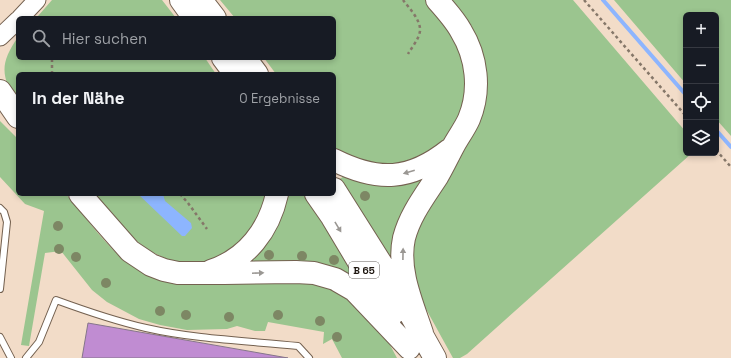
<!DOCTYPE html>
<html lang="de">
<head>
<meta charset="utf-8">
<style>
  :root { --surface:#171b24; --page:#242831; --text:#f1f3f6; --muted:#9ea1a6; --line:#363941 }
  body { margin:0; font-family:"Space Grotesk",sans-serif; background:var(--page); color:var(--text) }
  .controls { position:absolute; right:12px; top:12px; display:grid; overflow:hidden; border-radius:6px; box-shadow:0 2px 6px #0003 }
  .controls button { width:36px; height:36px; display:grid; place-items:center; padding:0; border:0; border-bottom:1px solid var(--line); background:var(--surface); color:var(--text); font:20px sans-serif }
  .list { margin:0; padding:0; list-style:none }
  h2 { display:flex; justify-content:space-between; align-items:center; height:52px; margin:0; padding:0 16px; font-size:17px }
  h2 small { font-size:13px; font-weight:400; color:var(--muted) }
  .icon { flex:none; width:22px; height:22px; fill:none; stroke:currentColor; stroke-width:2; stroke-linecap:round; stroke-linejoin:round }
  .map { position:relative; flex:none; width:731px; height:358px; overflow:hidden }
  .search { position:absolute; background:var(--surface); box-shadow:0 2px 6px #0003; left:16px; top:16px; width:320px; height:44px; display:flex; align-items:center; gap:10px; box-sizing:border-box; padding:0 14px; border-radius:6px; color:var(--muted); font-size:15px }
  .panel { position:absolute; background:var(--surface); box-shadow:0 2px 6px #0003; left:16px; top:72px; width:320px; height:124px; border-radius:6px }
  .map>svg:first-child { display:block }
</style>
</head>
<body>
<div class="map">
<svg width="731" height="358" viewBox="0 0 731 358">
  <rect width="100%" height="100%" fill="#f2dcc8"/>
  <path fill="#9bc58f" d="M 52,0 L 162,0 L 176,18 L 39,18 L 38,16 Z
    M 220,0 L 427,0 L 457,41 L 467,78 L 463,106 L 452,132 L 434,152 L 388,169 L 334,151 L 334,74 L 276,74 L 264,58 L 334,58 L 334,18 L 235,18 Z
    M 449,0 L 573,0 L 686,132 L 686,153 L 692,153 L 467,354 L 460,358 L 453,358 L 415,289 L 411,277 L 414,230 L 476,128 L 485,105 L 487,90 L 486,69 L 480,45 L 472,28 Z
    M 614,0 L 731,0 L 731,136 L 716,119 L 716,15 L 686,15 L 686,84 Z
    M 18,37 L 18,58 L 205,58 L 216,74 L 18,74 L 18,104 C 0,76 0,63 18,37 Z
    M 0,121 L 18,139 L 18,194 L 66,194 C 87,218 109,252 137,269 C 143,272 150,275 156,278 L 294,278 L 333,285 L 382,330 L 397,358 L 342,358 L 332,339 L 323,344 L 324,332 L 268,322 L 265,331 L 255,331 L 237,326 L 227,329 L 187,330 L 160,325 L 139,319 L 107,302 L 92,290 L 61,251 L 45,253 L 29,346 L 21,345 L 44,211 L 25,204 L 0,177 Z
    M 428,169 L 398,260 L 389,263 L 338,180 L 349,173 Z
    M 95,194 L 271,194 L 250,237 L 209,262 L 185,263 L 169,260 L 152,252 L 139,243 L 126,230 Z
    M 283,194 L 308,194 L 360,278 L 356,282 L 241,263 Z"/>
  <path fill="#8db5fe" d="M 138,194 L 163,194 L 165,201 L 191,223 L 192,228 L 185,236 L 182,236 Z"/>
  <g fill="none" stroke-linecap="round" stroke-linejoin="round">
    <path stroke="#8db5fe" stroke-width="4" d="M 603,0 L 686,95
      M 716,130 L 731,147"/>
  </g>
  <path fill="#c08cd2" stroke="#85768a" d="M 88,323 L 288,358 L 82,358 Z"/>
  <g fill="none" stroke-linecap="round" stroke-linejoin="round">
    <defs>
      <path id="lane" d="M 0,208 L 4,212 L 7,222 L 0,289
        M 0,337 L 11,358
        M 26,358 L 39,342 L 56,300 C 86,311 115,321 146,328 C 194,339 249,341 298,346 L 309,358"/>
      <path id="secondary" d="M 20,18 L 37,0
        M 0,37 L 18,20"/>
      <path id="highway" d="M 181,0 L 194,18
        M 201,0 L 215,18
        M 223,58 L 235,74
        M 245,58 L 257,74
        M 0,91 L 18,117
        M 334,160 C 378,182 410,181 449,150
        M 334,189 L 389,276 L 435,358
        M 80,194 L 130,251 L 151,265 L 164,270 L 178,273 L 224,273 L 296,272 L 314,273 L 335,279 L 354,290 L 409,348
        M 316,194 L 332,217 L 391,316
        M 211,271 C 247,259 269,230 277,194
        M 422,333 C 412,303 397,270 404,238 C 410,215 424,197 437,177 C 443,167 448,156 454,145 C 459,136 465,128 469,119 C 481,90 477,57 461,31 C 455,20 446,10 437,0"/>
    </defs>
    <use href="#lane" stroke="#746150" stroke-width="8"/>
    <use href="#secondary" stroke="#746150" stroke-width="19"/>
    <use href="#highway" stroke="#746150" stroke-width="24"/>
    <path stroke="#857769" stroke-width="2.5" stroke-dasharray="3 3" stroke-linecap="butt" d="M 403,0 C 409,8 421,20 420,31 C 419,39 412,47 408,54
      M 584,0 L 686,116
      M 52,74 L 52,58
      M 716,150 L 731,167
      M 180,194 L 188,203 L 207,229"/>
    <use href="#lane" stroke="#fff" stroke-width="6"/>
    <use href="#secondary" stroke="#fff" stroke-width="17"/>
    <use href="#highway" stroke="#fff" stroke-width="22"/>
  </g>
  <g fill="#7d8764">
    <circle cx="365" cy="196" r="5"/>
    <circle cx="58" cy="226" r="5"/>
    <circle cx="59" cy="249" r="5"/>
    <circle cx="269" cy="255" r="5"/>
    <circle cx="302" cy="256" r="5"/>
    <circle cx="76" cy="257" r="5"/>
    <circle cx="334" cy="260" r="5"/>
    <circle cx="106" cy="283" r="5"/>
    <circle cx="160" cy="311" r="5"/>
    <circle cx="186" cy="315" r="5"/>
    <circle cx="278" cy="315" r="5"/>
    <circle cx="229" cy="317" r="5"/>
    <circle cx="320" cy="321" r="5"/>
    <circle cx="337" cy="337" r="5"/>
  </g>
  <defs><path id="oneway-solid" d="M-6-.8H1V-3.2L6.5 0L1 3.2V.8H-6Z"/></defs>
  <g fill="#9a9793">
    <use href="#oneway-solid" transform="translate(409 172) rotate(164)"/>
    <use href="#oneway-solid" transform="translate(338 227) rotate(59)"/>
    <use href="#oneway-solid" transform="translate(403 254) rotate(-89)"/>
    <use href="#oneway-solid" transform="translate(258 273) rotate(-2)"/>
  </g>
  <g text-anchor="middle" stroke-width="3" stroke-linejoin="round" paint-order="stroke">
    <rect fill="#fff" stroke="#625d58" stroke-width="1" x="349" y="262" width="30" height="16" rx="3"/>
    <g font-size="10" font-weight="bold" fill="#1f1710">
      <text x="364" y="274">B 65</text>
    </g>
  </g>
</svg>
<div class="controls">
<button>+</button>
<button>−</button>
<button><svg class="icon" aria-label="locate" viewBox="0 0 24 24"><circle cx="12" cy="12" r="6"/><path d="M12 2v4M12 18v4M2 12h4M18 12h4"/></svg></button>
<button><svg class="icon" aria-label="layers" viewBox="0 0 24 24"><path d="M12 4l9 5-9 5-9-5zM3 14l9 5 9-5"/></svg></button>
</div>
<div class="search"><svg class="icon" aria-label="search" viewBox="0 0 24 24"><circle cx="10" cy="10" r="6"/><path d="M15 15l6 6"/></svg>Hier suchen</div>
<section class="panel">
<h2>In der Nähe<small>0 Ergebnisse</small></h2>
<ul class="list">
</ul>
</section>
</div>
</body>
</html>
